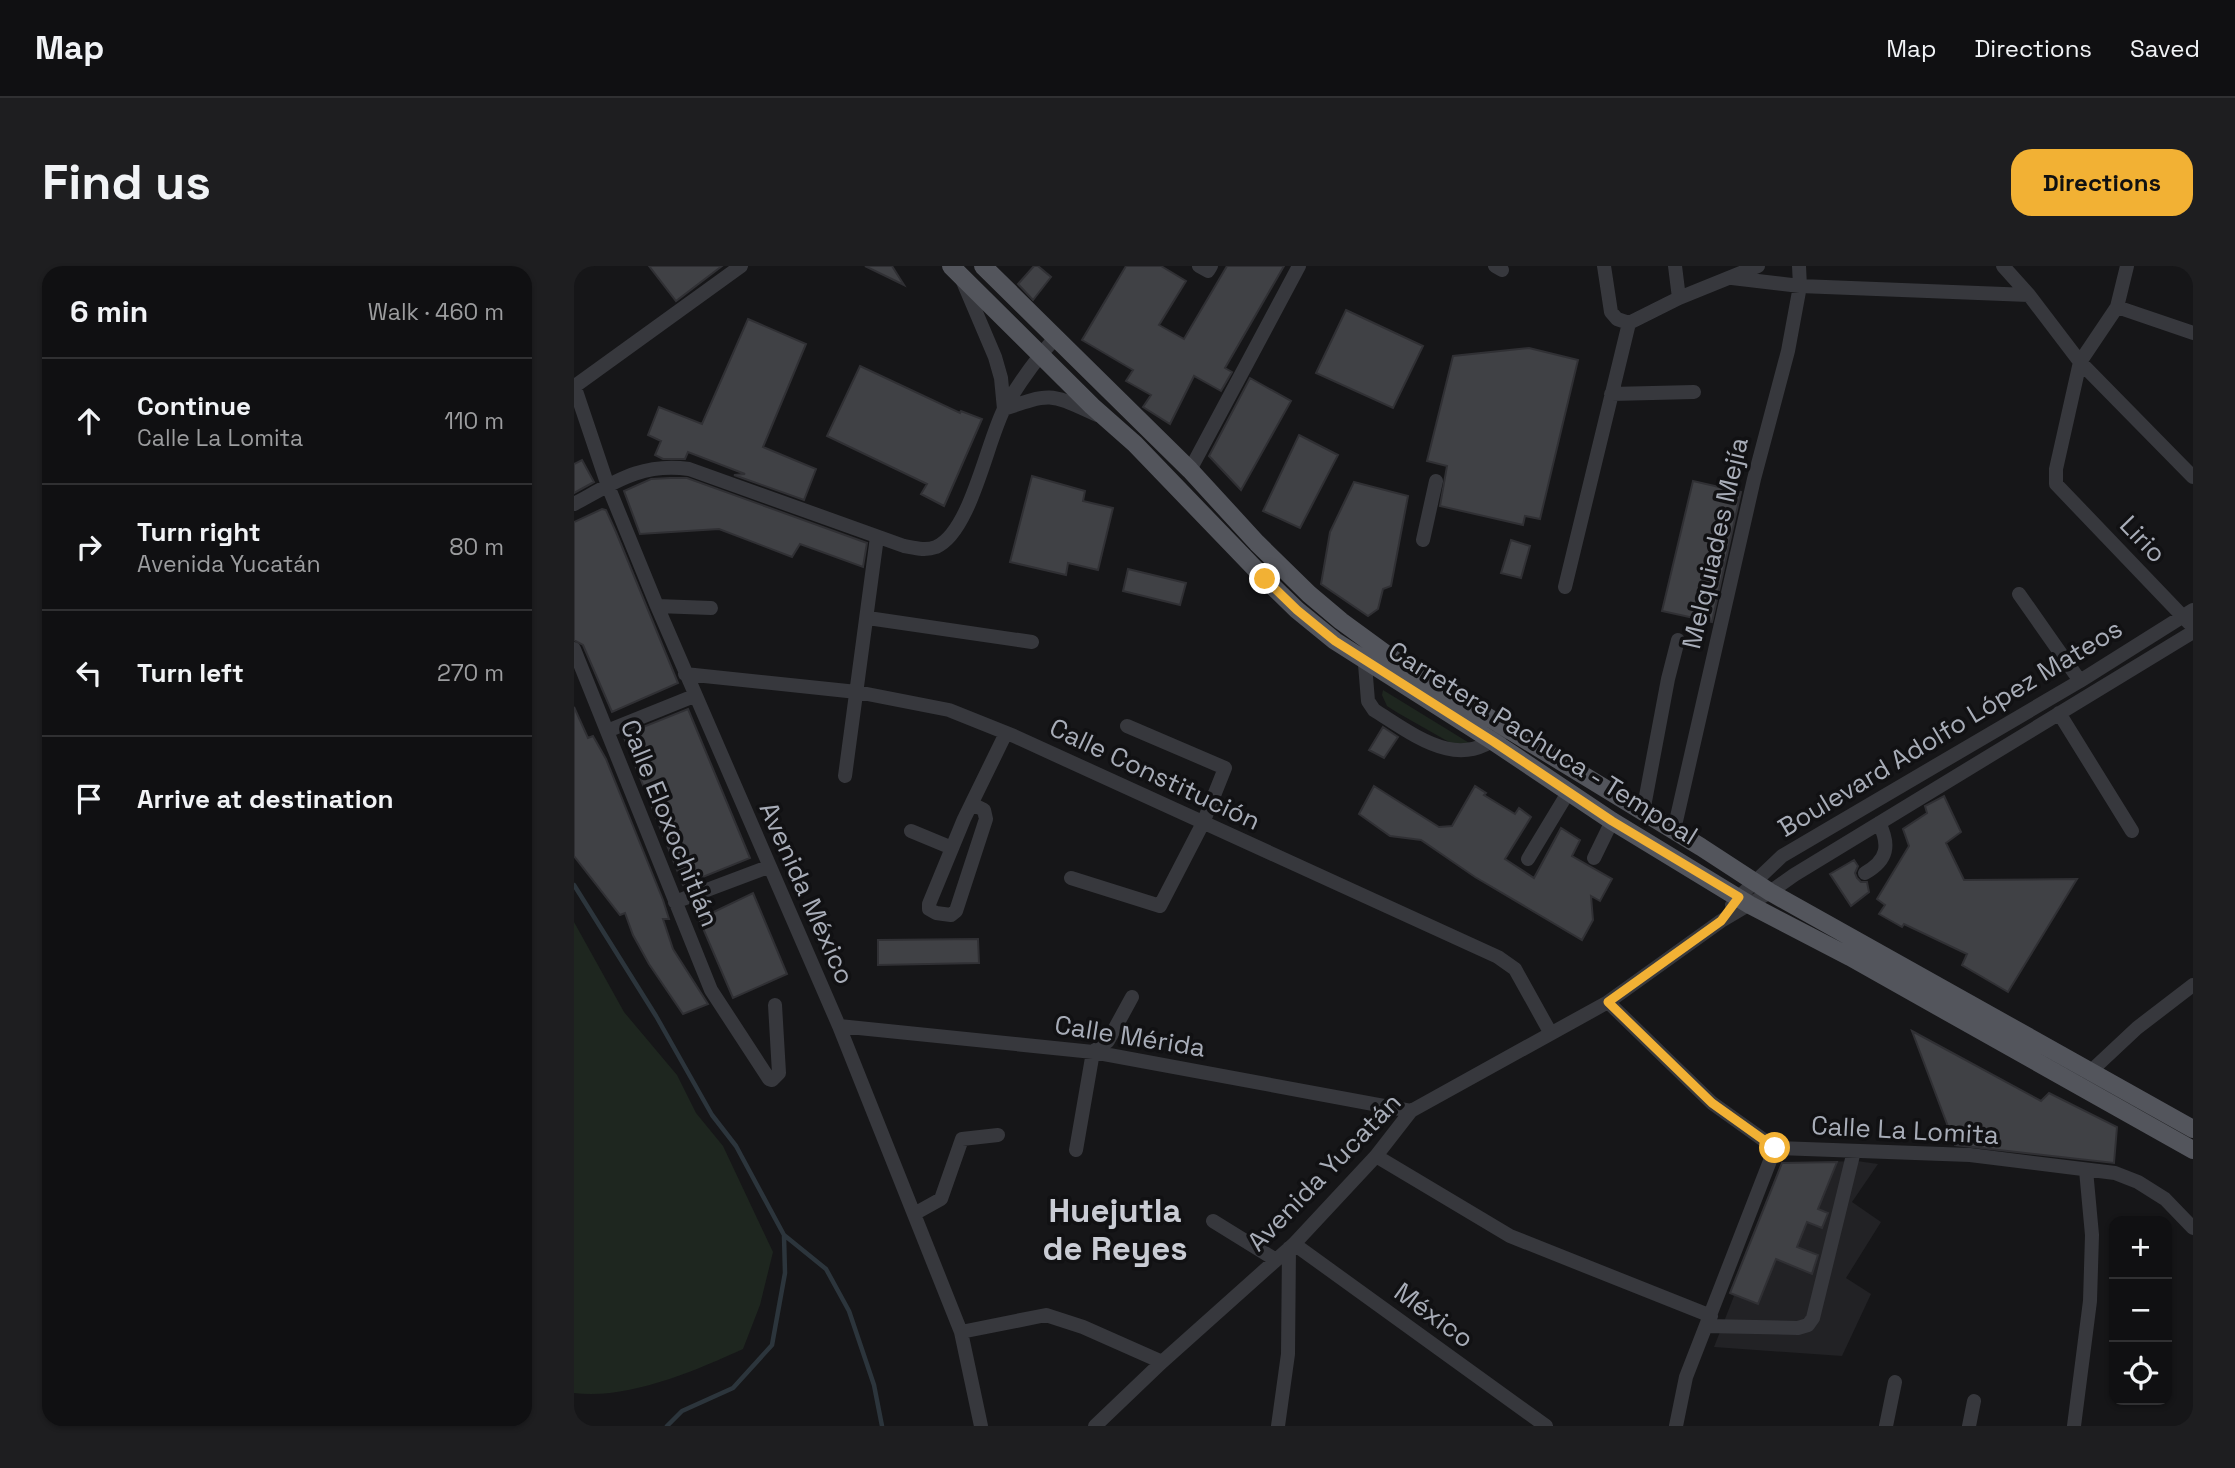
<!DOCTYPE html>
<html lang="en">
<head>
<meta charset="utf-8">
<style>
  :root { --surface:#101012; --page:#1e1e20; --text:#f1f3f6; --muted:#9c9d9f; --line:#303032; --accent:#f2b134 }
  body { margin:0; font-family:"Space Grotesk",sans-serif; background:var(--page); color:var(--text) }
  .controls { position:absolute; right:21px; bottom:21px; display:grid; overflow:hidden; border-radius:14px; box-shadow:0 2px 5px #0004 }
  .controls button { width:63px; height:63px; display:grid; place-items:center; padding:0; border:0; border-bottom:2px solid var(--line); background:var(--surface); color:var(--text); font:35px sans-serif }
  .stop { position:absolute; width:21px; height:21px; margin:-16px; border:5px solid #f2b134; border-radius:50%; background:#fff }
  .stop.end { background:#f2b134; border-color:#fff; box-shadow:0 2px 7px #0008 }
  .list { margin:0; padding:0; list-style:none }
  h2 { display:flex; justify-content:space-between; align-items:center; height:91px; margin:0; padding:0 28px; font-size:30px }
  h2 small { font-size:23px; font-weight:400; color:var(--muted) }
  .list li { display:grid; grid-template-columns:46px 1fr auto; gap:21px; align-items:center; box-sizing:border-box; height:126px; padding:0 28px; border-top:2px solid var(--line) }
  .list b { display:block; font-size:26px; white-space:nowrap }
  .list p { margin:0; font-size:23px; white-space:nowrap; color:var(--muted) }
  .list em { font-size:23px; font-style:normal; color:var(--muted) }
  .icon { flex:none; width:38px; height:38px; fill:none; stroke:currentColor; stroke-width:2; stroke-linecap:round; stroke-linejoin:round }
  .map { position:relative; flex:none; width:1619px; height:1160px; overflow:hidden; border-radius:21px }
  header { display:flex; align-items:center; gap:42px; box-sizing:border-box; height:98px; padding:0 35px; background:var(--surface); border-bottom:2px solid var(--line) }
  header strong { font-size:33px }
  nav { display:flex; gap:38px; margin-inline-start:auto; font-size:24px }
  .intro { display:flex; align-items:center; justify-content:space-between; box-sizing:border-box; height:168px; padding:0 42px }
  h1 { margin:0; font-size:49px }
  .button { padding:18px 32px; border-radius:21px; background:var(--accent); color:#111; font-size:24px; font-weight:700 }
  main { display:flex; gap:42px; padding:0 42px }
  aside { flex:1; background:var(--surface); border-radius:21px; box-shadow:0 2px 5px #0004 }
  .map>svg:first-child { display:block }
</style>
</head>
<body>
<header>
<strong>Map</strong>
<nav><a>Map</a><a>Directions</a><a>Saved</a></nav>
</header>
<div class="intro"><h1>Find us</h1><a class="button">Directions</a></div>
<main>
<aside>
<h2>6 min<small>Walk · 460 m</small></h2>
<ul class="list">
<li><svg class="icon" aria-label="ahead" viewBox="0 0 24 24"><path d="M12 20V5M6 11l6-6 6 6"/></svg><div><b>Continue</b><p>Calle La Lomita</p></div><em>110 m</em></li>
<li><svg class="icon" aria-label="right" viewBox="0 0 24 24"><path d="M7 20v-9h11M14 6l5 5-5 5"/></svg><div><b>Turn right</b><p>Avenida Yucatán</p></div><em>80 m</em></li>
<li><svg class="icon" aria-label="left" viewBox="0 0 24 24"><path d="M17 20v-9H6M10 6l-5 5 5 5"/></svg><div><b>Turn left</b></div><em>270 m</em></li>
<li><svg class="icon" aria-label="arrive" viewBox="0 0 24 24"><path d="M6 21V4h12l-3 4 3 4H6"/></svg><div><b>Arrive at destination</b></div></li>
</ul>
</aside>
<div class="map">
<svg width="1619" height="1160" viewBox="0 0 1619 1160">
  <rect width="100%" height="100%" fill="#161618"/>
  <path fill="#222225" d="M 1283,895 L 1304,898 L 1278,936 L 1307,956 L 1272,1012 L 1297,1028 L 1268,1090 L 1140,1081 L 1160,1030 L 1156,1028 L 1208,897 Z"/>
  <path fill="#1e261f" d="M 809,424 L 897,478 L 882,480 L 824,447 L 813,440 L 808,429 Z
    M 0,656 L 50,746 L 103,809 L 122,847 L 149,880 L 199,986 L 186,1039 L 169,1083 C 121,1105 53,1134 0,1127 Z"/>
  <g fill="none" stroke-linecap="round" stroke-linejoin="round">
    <path stroke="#2c353c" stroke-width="4.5" d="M 0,619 L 82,750 L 138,849 L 162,880 L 210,969 L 252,1003 L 275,1045 L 300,1119 L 308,1160
      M 93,1160 L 108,1145 L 159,1122 L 198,1079 L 211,1007 L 210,970"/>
  </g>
  <path fill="#404145" stroke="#303034" stroke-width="2" d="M 75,0 L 148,0 L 102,35 Z
    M 291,0 L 318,0 L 330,19 Z
    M 460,0 L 464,0 L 477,11 L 459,34 L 444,18 Z
    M 552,0 L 587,0 L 612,15 L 585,59 L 610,73 L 653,0 L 710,0 L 651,102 L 658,106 L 647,125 L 620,110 L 596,158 L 569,141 L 577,129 L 552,115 L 559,104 L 508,74 Z
    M 772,44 L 849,80 L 819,142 L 742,107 Z
    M 174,53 L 232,78 L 189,181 L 242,203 L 230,234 L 160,209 L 171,208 L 114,186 L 111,193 L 89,193 L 81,189 L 87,175 L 74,169 L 85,141 L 128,158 Z
    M 955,82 L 1004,94 L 966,253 L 951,250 L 949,259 L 866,240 L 873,200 L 853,195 L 879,90 Z
    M 286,100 L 386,147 L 387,145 L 408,153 L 370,240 L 347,228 L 353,218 L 253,170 Z
    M 676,112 L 717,135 L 667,224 L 635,190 Z
    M 725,169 L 764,189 L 726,262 L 689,245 Z
    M 8,194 L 20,216 L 0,227 L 0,198 Z
    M 458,210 L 511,225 L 509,235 L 539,242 L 524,304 L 494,297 L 492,309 L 436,296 Z
    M 96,212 L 113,212 L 293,277 L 289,301 L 226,278 L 218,291 L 145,263 L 66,268 L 50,225 L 77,213 Z
    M 1119,215 L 1167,226 L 1138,356 L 1088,345 Z
    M 780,216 L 834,230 L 817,320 L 809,323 L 804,343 L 794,350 L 747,318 L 756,266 Z
    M 28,243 L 32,244 L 42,266 L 104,417 L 38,446 L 9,379 L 0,374 L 0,256 Z
    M 937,274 L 956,280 L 947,312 L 927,307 Z
    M 554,303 L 612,317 L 606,339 L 549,325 Z
    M 0,441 L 14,472 L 19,470 L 32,493 L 89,634 L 95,653 L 89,653 L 99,683 L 134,738 L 109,748 L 75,698 L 59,669 L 51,647 L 46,649 L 0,590 Z
    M 114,443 L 176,592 L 109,619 L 49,469 Z
    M 809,461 L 824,471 L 810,492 L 795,484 Z
    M 800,520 L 865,561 L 878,560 L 901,520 L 912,527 L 910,529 L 941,548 L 945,542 L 957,551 L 931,593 L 960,612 L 987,562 L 1006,574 L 998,590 L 1038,613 L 1026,635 L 1017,630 L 1019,654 L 1008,674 L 901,611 L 847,574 L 816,570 L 785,548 Z
    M 1370,530 L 1387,566 L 1372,577 L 1390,614 L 1503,613 L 1434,726 L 1388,699 L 1393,688 L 1330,658 L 1328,661 L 1305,648 L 1311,639 L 1303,633 L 1335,580 L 1329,563 L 1353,547 L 1351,540 Z
    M 1280,594 L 1284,600 L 1281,607 L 1283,612 L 1287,616 L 1293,616 L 1295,626 L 1277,640 L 1256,608 Z
    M 179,627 L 213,708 L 159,732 L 125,653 Z
    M 404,673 L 405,697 L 304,699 L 304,674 Z
    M 1338,765 L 1467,835 L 1475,827 L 1543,861 L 1540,897 L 1381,879 Z
    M 1263,896 L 1244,943 L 1254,947 L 1248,962 L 1233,956 L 1223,981 L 1244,989 L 1238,1008 L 1202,993 L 1184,1038 L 1156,1027 L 1208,897 Z"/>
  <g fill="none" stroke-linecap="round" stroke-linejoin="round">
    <path stroke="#37383d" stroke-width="14" d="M 625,0 L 634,5 L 637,0
      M 921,0 L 928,4
      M 1030,0 L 1037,46 L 1043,53 L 1055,57 L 1105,32 L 1184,0
      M 1101,0 L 1105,32
      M 1429,0 L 1455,29 L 1506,96 L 1619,211
      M 1553,0 L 1543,41 L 1506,96 L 1482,203 L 1482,218 L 1615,357
      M 387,11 L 421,91 L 427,112 L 430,143 C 479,126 477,128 523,149
      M 1158,12 L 1226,20 L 1455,29
      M 1543,41 L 1619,67
      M 0,119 L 34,220 L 83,340 L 265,760 L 387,1066 L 407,1160
      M 1,120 L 167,0
      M 1037,128 L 1120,126
      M 616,204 L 725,0
      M 0,238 C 39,217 68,196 115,203 L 330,280 C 341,282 351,285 362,281 C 397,266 413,174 431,141 C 445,117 463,92 482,71
      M 849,274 L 862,215
      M 991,321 L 1055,57
      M 1445,328 L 1506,415
      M 83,340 L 137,342
      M 294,352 L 458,376
      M 0,383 L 137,724 L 195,813 L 198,814 L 205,807 L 201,739
      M 790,386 L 794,435 L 800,444 C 843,471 889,509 933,462
      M 111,408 L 283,426 L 375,444 L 440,470 L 924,691 L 941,703 L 976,766
      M 1485,447 L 1558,565
      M 33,465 L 120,430
      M 271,510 L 303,271
      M 398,538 L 410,544 L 412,553 L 382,645 L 377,649 L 362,647 L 355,643 L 355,638 L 390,553 L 432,467
      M 1069,546 L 1094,413 L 1104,374
      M 1100,564 L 1180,213 L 1214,85 L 1226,20 L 1225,0
      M 337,565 L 378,582
      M 1020,592 L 1038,555
      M 954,593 L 995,525
      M 1291,607 C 1314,594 1316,579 1305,557
      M 497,612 L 586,640 L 629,557 L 651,502 L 553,460
      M 101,636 L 194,601
      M 1158,639 L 1165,631 L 1208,590 L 1506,415 L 1619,344
      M 1034,736 L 1138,837 L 1201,882 L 1396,889 L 1541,907 L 1564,916 L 1591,933 L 1619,962
      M 265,760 L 519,786 L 837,845
      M 1516,806 L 1563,762 L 1619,719
      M 502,884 L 519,786 L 534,775 L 558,731
      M 802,890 L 936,970 L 1137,1050
      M 340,948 L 367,933 L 388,873 L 424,869
      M 639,955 L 702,994
      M 720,978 L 972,1160
      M 1133,1060 L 1224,1062 L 1234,1059 L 1239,1052 L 1280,885
      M 387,1066 L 472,1049 L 509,1061 L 588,1096
      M 521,1160 L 588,1096 L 720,978 L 802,890 L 837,845 L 1034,736 L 1147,655 L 1196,626 L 1220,609 L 1619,366
      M 704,1160 L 714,1088 L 715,982
      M 1102,1160 L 1112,1111 L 1201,882
      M 1312,1160 L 1321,1116
      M 1395,1160 L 1400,1135
      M 1500,1160 L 1516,1035 L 1518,969 L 1512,904"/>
    <path stroke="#53555c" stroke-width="18" d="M 377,0 L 518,140 L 561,178 L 691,313 L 723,344 L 761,375 L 920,476 L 1038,555 L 1176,639 L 1276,691 L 1619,884
      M 409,0 L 616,204 L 683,277 L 735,328 L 767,355 L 819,393 L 1127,581 L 1196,626 L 1619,863"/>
  </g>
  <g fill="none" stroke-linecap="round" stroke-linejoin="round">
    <path stroke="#f2b134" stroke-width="9" d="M 691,313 L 723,344 L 761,375 L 920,476 L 1038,555 L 1165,631 L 1147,655 L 1034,736 L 1138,837 L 1201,882"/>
  </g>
  <g text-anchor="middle" stroke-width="7" stroke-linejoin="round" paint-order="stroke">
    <g font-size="26" fill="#a8adb8" stroke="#111113">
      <text transform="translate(1569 273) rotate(46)" y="9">Lirio</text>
      <text transform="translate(1141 277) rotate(-77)" y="9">Melquiades Mejía</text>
      <text transform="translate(1376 462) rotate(-31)" y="9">Boulevard Adolfo López Mateos</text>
      <text transform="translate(969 477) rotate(32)" y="9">Carretera Pachuca - Tempoal</text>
      <text transform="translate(581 508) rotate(25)" y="9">Calle Constitución</text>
      <text transform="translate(96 557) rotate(68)" y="9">Calle Eloxochitlán</text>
      <text transform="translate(233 627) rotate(66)" y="9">Avenida México</text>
      <text transform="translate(556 770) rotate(9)" y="9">Calle Mérida</text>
      <text transform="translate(1331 864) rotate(3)" y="9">Calle La Lomita</text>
      <text transform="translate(750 906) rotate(-46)" y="9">Avenida Yucatán</text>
      <text transform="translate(860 1049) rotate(36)" y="9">México</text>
    </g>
    <g font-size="33" font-weight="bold" fill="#c9ccd4" stroke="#111113">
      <text x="541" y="956">Huejutla<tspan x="541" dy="38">de Reyes</tspan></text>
    </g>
  </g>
</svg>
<div class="controls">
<button>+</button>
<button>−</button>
<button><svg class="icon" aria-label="locate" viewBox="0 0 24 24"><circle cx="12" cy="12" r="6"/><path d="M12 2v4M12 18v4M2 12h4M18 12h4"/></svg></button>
</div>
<div class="stop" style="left:1201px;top:882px"></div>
<div class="stop end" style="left:691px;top:313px"></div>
</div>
</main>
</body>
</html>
